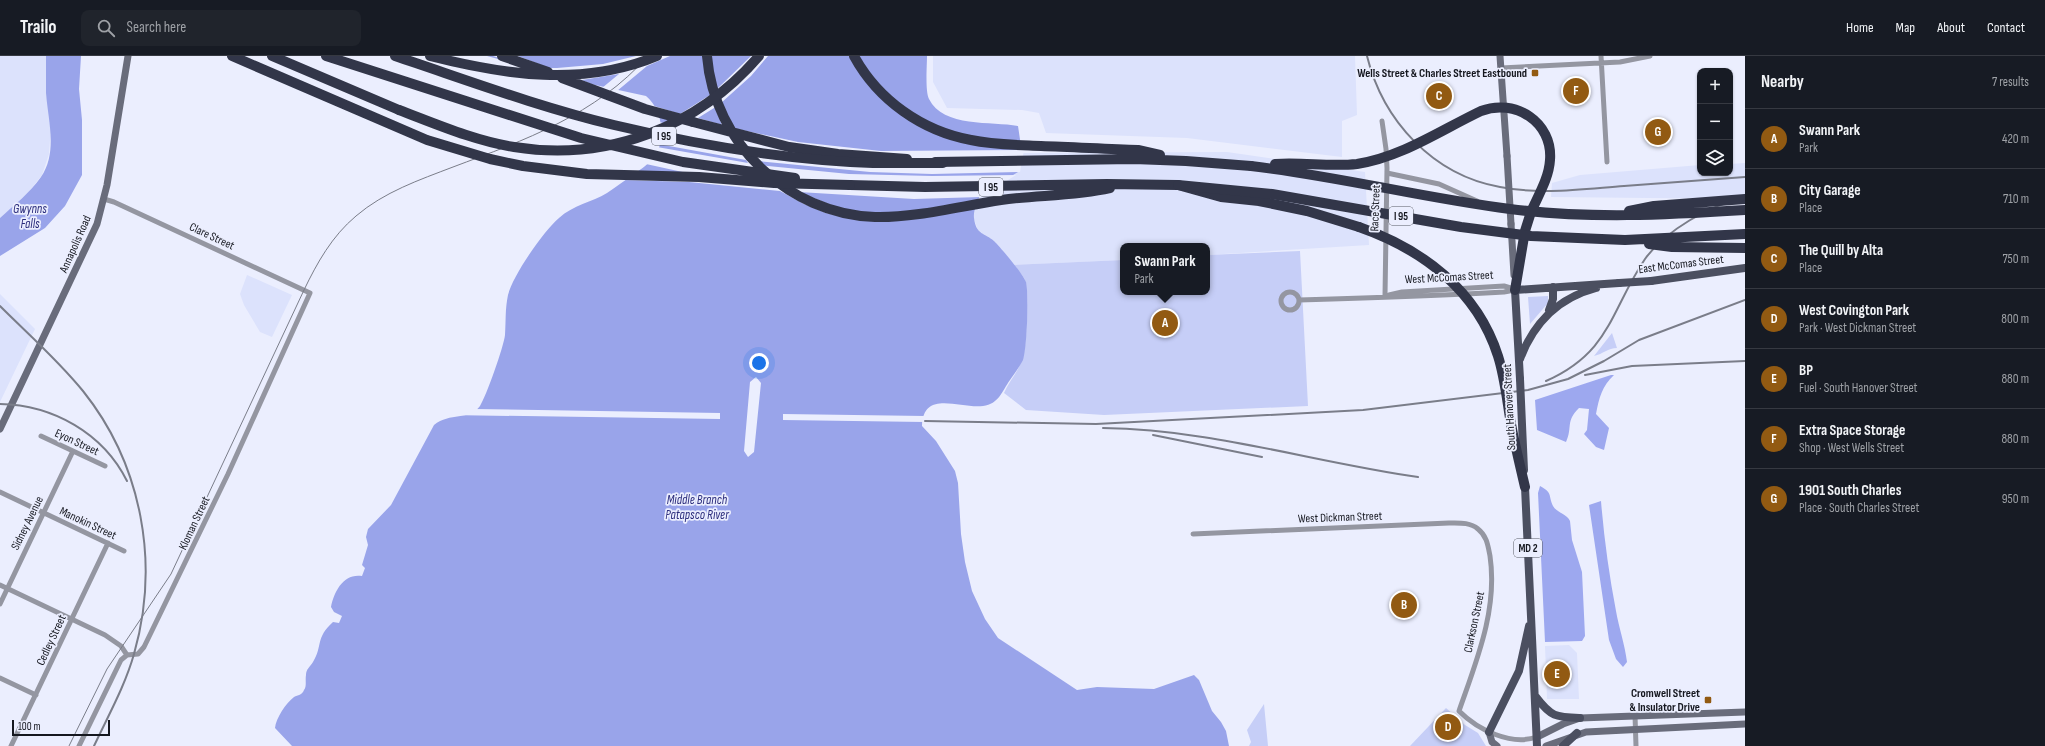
<!DOCTYPE html>
<html lang="en">
<head>
<meta charset="utf-8">
<style>
  :root { --surface:#171b24; --page:#20242c; --text:#f1f3f6; --muted:#9ea1a6; --line:#363941; --accent:#925a12 }
  body { margin:0; font-family:"Sofia Sans Condensed",sans-serif; background:var(--page); color:var(--text) }
  .controls { position:absolute; right:12px; top:12px; display:grid; overflow:hidden; border-radius:8px; box-shadow:0 1px 3px #0004 }
  .controls button { width:36px; height:36px; display:grid; place-items:center; padding:0; border:0; border-bottom:1px solid var(--line); background:var(--surface); color:var(--text); font:20px sans-serif }
  .scale { position:absolute; left:12px; bottom:10px; width:98px; box-sizing:border-box; padding-left:4px; border:2px solid #15171f; border-top:0; font-size:11px; line-height:14px; white-space:nowrap; color:#15171f; -webkit-text-stroke:3px #ebeefe; paint-order:stroke }
  .you { position:absolute; left:759px; top:307px; width:14px; height:14px; margin:-10px; border:3px solid #fff; border-radius:50%; background:#1a73e8; box-shadow:0 0 0 6px #1a73e833 }
  .badge { display:grid; place-items:center; width:26px; height:26px; border-radius:50%; background:var(--accent); color:#fff; font-size:13px; font-weight:700 }
  .pin { position:absolute; translate:-50% -50%; border:2px solid #fff; box-shadow:0 1px 4px #0006 }
  .popup { position:absolute; left:1120px; top:187px; width:90px; height:52px; box-sizing:border-box; display:grid; place-content:center; border-radius:8px; background:var(--surface); filter:drop-shadow(0 1px 3px #0005); font-size:13px; white-space:nowrap; color:var(--muted) }
  .popup b { font-size:15px; color:var(--text) }
  .popup::after { content:''; position:absolute; left:50%; top:100%; margin-left:-8px; border:8px solid transparent; border-top-color:var(--surface) }
  .list { margin:0; padding:0; list-style:none }
  h2 { display:flex; justify-content:space-between; align-items:center; height:52px; margin:0; padding:0 16px; font-size:17px }
  h2 small { font-size:13px; font-weight:400; color:var(--muted) }
  .list li { display:grid; grid-template-columns:26px 1fr auto; gap:12px; align-items:center; box-sizing:border-box; height:60px; padding:0 16px; border-top:1px solid var(--line) }
  .list b { display:block; font-size:15px; white-space:nowrap }
  .list p { margin:0; font-size:13px; white-space:nowrap; color:var(--muted) }
  .list em { font-size:13px; font-style:normal; color:var(--muted) }
  .icon { flex:none; width:22px; height:22px; fill:none; stroke:currentColor; stroke-width:2; stroke-linecap:round; stroke-linejoin:round }
  .map { position:relative; flex:none; width:1745px; height:690px; overflow:hidden }
  header { display:flex; align-items:center; gap:24px; box-sizing:border-box; height:56px; padding:0 20px; background:var(--surface); border-bottom:1px solid var(--line) }
  header strong { font-size:19px }
  nav { display:flex; gap:22px; margin-inline-start:auto; font-size:14px }
  .search { width:280px; height:36px; background:var(--page); display:flex; align-items:center; gap:10px; box-sizing:border-box; padding:0 14px; border-radius:8px; color:var(--muted); font-size:15px }
  main { display:flex }
  aside { flex:1; background:var(--surface) }
  .map>svg:first-child { display:block }
</style>
</head>
<body>
<header>
<strong>Trailo</strong>
<div class="search"><svg class="icon" aria-label="search" viewBox="0 0 24 24"><circle cx="10" cy="10" r="6"/><path d="M15 15l6 6"/></svg>Search here</div>
<nav><a>Home</a><a>Map</a><a>About</a><a>Contact</a></nav>
</header>
<main>
<div class="map">
<svg width="1745" height="690" viewBox="0 0 1745 690">
  <rect width="100%" height="100%" fill="#ebeefe"/>
  <path fill="#dce2fc" d="M 0,0 L 46,0 L 46,38 L 51,70 L 49,98 L 42,119 L 28,137 L 0,162 Z
    M 933,0 L 1355,0 L 1357,59 L 1342,65 L 1342,101 L 1187,82 L 1046,77 L 1039,57 L 1022,54 L 947,52 L 933,26 Z
    M 1227,96 L 1365,116 L 1369,189 L 1207,199 L 1207,190 L 1123,190 L 1123,204 L 1013,209 L 993,184 L 983,180 L 978,174 L 973,161 L 980,139 L 1022,97 Z
    M 1745,107 L 1745,143 L 1551,141 L 1552,127 L 1580,119 L 1700,109 L 1700,117 L 1730,117 L 1730,108 Z
    M 247,219 L 292,239 L 272,281 L 260,276 L 244,249 L 240,238 Z
    M 0,238 L 35,273 L 0,346 Z
    M 1569,589 L 1577,597 L 1579,643 L 1547,643 L 1545,590 Z"/>
  <path fill="#c6cef7" d="M 1300,195 L 1308,350 L 1104,359 L 1026,354 L 1004,337 C 1009,325 1018,316 1022,304 C 1027,292 1029,240 1026,227 C 1024,220 1018,214 1013,209 L 1123,204 L 1123,236 L 1207,236 L 1207,199 Z
    M 1548,240 L 1548,247 L 1530,268 L 1528,241 Z
    M 1612,277 L 1617,292 C 1608,292 1603,298 1594,300 Z
    M 1264,648 L 1268,690 L 1249,690 L 1251,686 L 1247,674 Z
    M 1446,652 L 1465,669 L 1478,677 L 1486,690 L 1410,690 Z"/>
  <path fill="#9da8ef" d="M 1611,319 L 1614,319 C 1602,330 1599,342 1596,358 L 1609,372 L 1604,394 L 1596,391 L 1584,378 L 1587,374 L 1589,353 L 1579,352 C 1565,366 1573,371 1566,386 L 1537,374 L 1535,344 Z
    M 1540,430 C 1553,437 1548,439 1553,450 C 1557,457 1567,458 1570,465 L 1572,484 L 1582,516 L 1585,580 L 1582,585 L 1545,586 L 1538,437 Z
    M 1601,445 C 1604,482 1609,518 1616,555 C 1619,572 1625,589 1627,606 L 1623,611 L 1616,603 L 1609,584 L 1589,449 Z"/>
  <path fill="#99a4ea" d="M 46,0 L 81,0 L 79,33 L 82,64 L 82,119 L 65,150 L 45,172 L 0,200 L 0,162 C 14,149 30,137 41,121 C 58,96 48,64 46,37 C 46,25 46,12 46,0 Z
    M 487,0 L 927,0 C 927,10 925,35 929,43 C 943,72 992,65 1018,70 L 1022,97 L 1018,116 L 980,139 C 978,145 973,155 974,162 C 976,179 985,177 994,185 C 1001,192 1023,218 1026,226 C 1029,238 1027,292 1023,304 C 1019,312 1014,318 1010,324 C 1002,335 999,348 983,350 C 960,353 923,333 922,370 L 936,385 L 955,415 L 958,427 L 961,478 L 965,506 L 972,535 L 985,563 L 998,582 L 1077,634 L 1097,631 L 1154,633 L 1194,619 L 1199,624 L 1212,655 L 1221,666 L 1226,675 L 1229,690 L 292,690 L 275,672 C 276,662 286,647 294,641 C 298,639 302,639 304,634 C 307,630 305,624 306,619 C 306,613 310,611 313,606 C 323,590 315,582 333,566 L 339,567 L 342,560 L 334,556 L 331,551 C 334,535 344,517 362,520 L 365,512 L 362,509 L 368,489 L 366,481 L 368,473 L 391,449 L 434,369 C 450,356 469,365 480,350 C 486,341 504,290 505,279 C 506,265 505,253 508,239 C 513,219 543,176 559,162 C 573,149 592,146 607,137 C 615,132 622,126 630,121 C 650,107 663,99 661,72 C 661,61 655,47 646,40 L 586,27 Z"/>
  <path fill="#ebeefe" fill-rule="evenodd" d="M 493,0 L 518,0 L 549,12 L 557,12 L 603,8 L 636,0 L 670,0 L 647,10 L 617,35 L 602,32 L 619,18 L 582,24 L 600,32 L 549,23 L 504,7 L 521,9 Z
    M 751,0 L 768,0 L 751,20 L 721,47 L 733,72 L 798,86 L 881,95 L 1024,94 L 1020,116 L 932,118 L 870,116 L 758,105 L 761,109 L 768,110 L 849,118 L 932,120 L 1016,119 L 981,141 L 914,143 L 799,136 L 871,165 L 848,162 L 826,157 L 804,148 L 780,135 L 689,126 L 623,124 L 634,116 L 687,117 L 646,108 L 655,98 L 657,91 L 748,107 L 746,104 L 658,88 L 659,66 L 663,67 L 669,64 L 656,59 L 651,49 L 680,58 L 710,39 L 703,5 L 717,33 ZM 715,52 L 722,69 L 698,62 L 714,52 Z
    M 756,321 L 761,327 L 754,396 L 748,401 L 744,395 L 750,326 Z
    M 474,353 L 720,357 L 720,363 L 449,359 L 464,358 Z
    M 783,358 L 925,360 L 924,366 L 783,364 Z"/>
  <g fill="none" stroke-linecap="round" stroke-linejoin="round">
    <path stroke="#9496a1" stroke-width="5" d="M 1601,0 L 1607,106
      M 1501,12 L 1620,6 L 1650,0
      M 1382,65 L 1386,93 L 1387,112 L 1385,240
      M 1387,117 L 1439,128 L 1477,145
      M1281 245a9 9 0 1 1 18 0a9 9 0 1 1-18 0Z
      M 1389,239 L 1402,236 L 1504,230 L 1514,233
      M 1299,244 C 1368,242 1436,240 1504,236 L 1515,234
      M 41,380 L 105,410
      M 0,436 L 124,495
      M 1193,478 L 1449,467 C 1459,467 1470,466 1478,473 C 1487,480 1488,490 1490,500 C 1498,554 1476,606 1459,655 C 1478,674 1511,690 1537,681
      M 0,529 L 105,579 L 121,590 L 127,599
      M 0,548 L 73,395
      M 0,622 L 36,639
      M 1635,659 L 1636,690
      M 11,690 L 108,487
      M 79,690 L 121,604 L 127,599 L 138,598 L 144,591 L 228,418 L 310,237 L 114,146 L 104,143"/>
    <path stroke="#696c7b" stroke-width="7" d="M 1500,0 L 1507,100
      M 1511,168 L 1514,219
      M 0,373 L 97,168 L 107,129 L 128,0
      M 1489,676 L 1492,686 L 1497,690
      M 1537,681 L 1563,668 L 1580,662 L 1745,656
      M 1546,690 L 1586,676 L 1745,668"/>
    <path stroke="#4b4f60" stroke-width="8" d="M 1651,225 L 1745,212
      M 1549,254 L 1553,243 L 1553,231
      M 1520,303 C 1534,266 1558,242 1596,232
      M 1520,323 L 1515,234 L 1619,227
      M 1525,431 L 1537,690
      M 1536,641 C 1551,661 1556,661 1580,662
      M 1489,676 L 1519,615 L 1529,570
      M 1563,690 L 1577,677"/>
    <path stroke="#323649" stroke-width="10" d="M 272,0 L 399,54
      M 707,0 C 714,87 788,158 875,161 C 915,162 961,150 1001,144 C 1037,139 1074,140 1110,132
      M 854,0 C 878,44 922,75 971,84 C 994,89 1018,89 1041,90 C 1073,91 1106,93 1138,94 L 1160,99
      M 693,66 L 789,91 L 838,98 L 907,103
      M 935,106 L 1134,103 L 1186,105 L 1251,110
      M 850,129 L 925,131 L 1107,128 L 1178,129 L 1221,141 L 1259,145 L 1307,155 L 1359,171
      M 1515,234 L 1525,175 L 1531,156"/>
    <path stroke="#7a7d89" stroke-width="1" d="M 69,690 L 107,613 L 171,518 L 304,234 C 317,207 332,180 356,160 C 384,136 419,124 453,111 C 525,84 596,59 648,0"/>
    <path stroke="#7a7d89" stroke-width="2" d="M 1367,0 C 1383,65 1433,119 1500,131 C 1540,139 1583,133 1624,130 C 1664,127 1705,124 1745,121
      M 0,250 C 28,278 58,304 83,335 C 142,409 160,507 134,598 C 125,630 108,660 94,690
      M 1585,319 L 1632,310 L 1745,305
      M 1546,325 C 1611,296 1610,255 1645,203 C 1665,175 1711,148 1745,142
      M 0,348 C 53,349 103,377 127,425
      M 925,365 L 1096,368 L 1363,354 L 1528,334 L 1568,323 L 1604,305 L 1639,284 L 1745,244
      M 1103,372 C 1209,373 1313,406 1418,421
      M 1153,379 L 1262,401"/>
    <path stroke="#696c7b" stroke-width="7" d="M 1507,100 L 1511,168"/>
    <path stroke="#4b4f60" stroke-width="8" d="M 1619,227 L 1651,225
      M 1520,323 L 1524,414"/>
    <path stroke="#323649" stroke-width="10" d="M 232,0 L 427,84 L 490,103 L 523,110 L 587,118 L 699,121 L 774,127 L 850,129
      M 326,0 L 581,82 L 683,106 L 795,122
      M 395,0 C 467,24 539,51 614,69 C 698,89 786,104 873,107 C 896,107 919,107 943,107
      M 430,0 C 504,19 584,31 657,0
      M 502,0 L 548,16
      M 562,22 L 645,53 L 693,66
      M 399,54 C 436,68 475,85 514,91 C 608,106 698,71 759,0
      M 1275,108 C 1303,106 1330,111 1357,108 C 1402,101 1441,74 1481,55 C 1515,42 1553,66 1550,104 C 1549,122 1538,140 1531,156
      M 1251,110 C 1338,120 1423,142 1510,153 C 1588,163 1667,159 1745,154
      M 1178,129 L 1272,138 L 1461,171 L 1531,180 L 1625,184 L 1745,178
      M 1629,155 L 1654,150 L 1745,143
      M 1359,171 C 1422,193 1477,234 1498,300 C 1505,322 1507,345 1511,368 C 1515,389 1520,410 1525,431
      M 1649,188 L 1672,191 L 1745,192"/>
  </g>
  <g fill="#925a12" stroke="#ebeefe" stroke-width="1.5">
    <rect x="1531" y="13" width="8" height="8" rx="2"/>
    <rect x="1704" y="640" width="8" height="8" rx="2"/>
  </g>
  <g text-anchor="middle" stroke-width="3.5" stroke-linejoin="round" paint-order="stroke">
    <g fill="#ebeefe" stroke="#555862" stroke-width="1">
      <rect x="652" y="71" width="24" height="18" rx="3"/>
      <rect x="979" y="122" width="24" height="18" rx="3"/>
      <rect x="1389" y="151" width="24" height="18" rx="3"/>
      <rect x="1514" y="483" width="28" height="18" rx="3"/>
    </g>
    <g font-size="11" font-weight="bold" fill="#15171f">
      <text x="664" y="84">I 95</text>
      <text x="991" y="135">I 95</text>
      <text x="1401" y="164">I 95</text>
      <text x="1528" y="496">MD 2</text>
    </g>
    <g font-size="12" font-weight="bold" fill="#15171f" stroke="#ebeefe" text-anchor="end">
      <text x="1527" y="21">Wells Street &amp; Charles Street Eastbound</text>
      <text x="1700" y="641">Cromwell Street<tspan x="1700" dy="14">&amp; Insulator Drive</tspan></text>
    </g>
    <g font-size="12" fill="#15171f" stroke="#ebeefe">
      <text transform="translate(1375 152) rotate(-88)" y="4">Race Street</text>
      <text transform="translate(212 180) rotate(25)" y="4">Clare Street</text>
      <text transform="translate(75 188) rotate(-66)" y="4">Annapolis Road</text>
      <text transform="translate(1681 208) rotate(-7)" y="4">East McComas Street</text>
      <text transform="translate(1449 221) rotate(-3)" y="4">West McComas Street</text>
      <text transform="translate(1509 351) rotate(-93)" y="4">South Hanover Street</text>
      <text transform="translate(77 386) rotate(25)" y="4">Eyon Street</text>
      <text transform="translate(1340 461) rotate(-2)" y="4">West Dickman Street</text>
      <text transform="translate(27 467) rotate(-64)" y="4">Sidney Avenue</text>
      <text transform="translate(88 467) rotate(25)" y="4">Manokin Street</text>
      <text transform="translate(194 467) rotate(-65)" y="4">Kloman Street</text>
      <text transform="translate(1474 566) rotate(-78)" y="4">Clarkson Street</text>
      <text transform="translate(51 584) rotate(-65)" y="4">Cedley Street</text>
    </g>
    <g font-size="13" font-style="italic" fill="#2b2c7c" stroke="#ebeefe">
      <text x="30" y="157">Gwynns<tspan x="30" dy="15">Falls</tspan></text>
      <text x="697" y="448">Middle Branch<tspan x="697" dy="15">Patapsco River</tspan></text>
    </g>
  </g>
</svg>
<div class="controls">
<button>+</button>
<button>−</button>
<button><svg class="icon" aria-label="layers" viewBox="0 0 24 24"><path d="M12 4l9 5-9 5-9-5zM3 14l9 5 9-5"/></svg></button>
</div>
<div class="scale">100 m</div>
<div class="you"></div>
<div class="pin badge" style="left:1165px;top:267px">A</div>
<div class="popup"><b>Swann Park</b>Park</div>
<div class="pin badge" style="left:1404px;top:549px">B</div>
<div class="pin badge" style="left:1439px;top:40px">C</div>
<div class="pin badge" style="left:1448px;top:671px">D</div>
<div class="pin badge" style="left:1557px;top:618px">E</div>
<div class="pin badge" style="left:1576px;top:35px">F</div>
<div class="pin badge" style="left:1658px;top:76px">G</div>
</div>
<aside>
<h2>Nearby<small>7 results</small></h2>
<ul class="list">
<li><span class="badge">A</span><div><b>Swann Park</b><p>Park</p></div><em>420 m</em></li>
<li><span class="badge">B</span><div><b>City Garage</b><p>Place</p></div><em>710 m</em></li>
<li><span class="badge">C</span><div><b>The Quill by Alta</b><p>Place</p></div><em>750 m</em></li>
<li><span class="badge">D</span><div><b>West Covington Park</b><p>Park · West Dickman Street</p></div><em>800 m</em></li>
<li><span class="badge">E</span><div><b>BP</b><p>Fuel · South Hanover Street</p></div><em>880 m</em></li>
<li><span class="badge">F</span><div><b>Extra Space Storage</b><p>Shop · West Wells Street</p></div><em>880 m</em></li>
<li><span class="badge">G</span><div><b>1901 South Charles</b><p>Place · South Charles Street</p></div><em>950 m</em></li>
</ul>
</aside>
</main>
</body>
</html>
